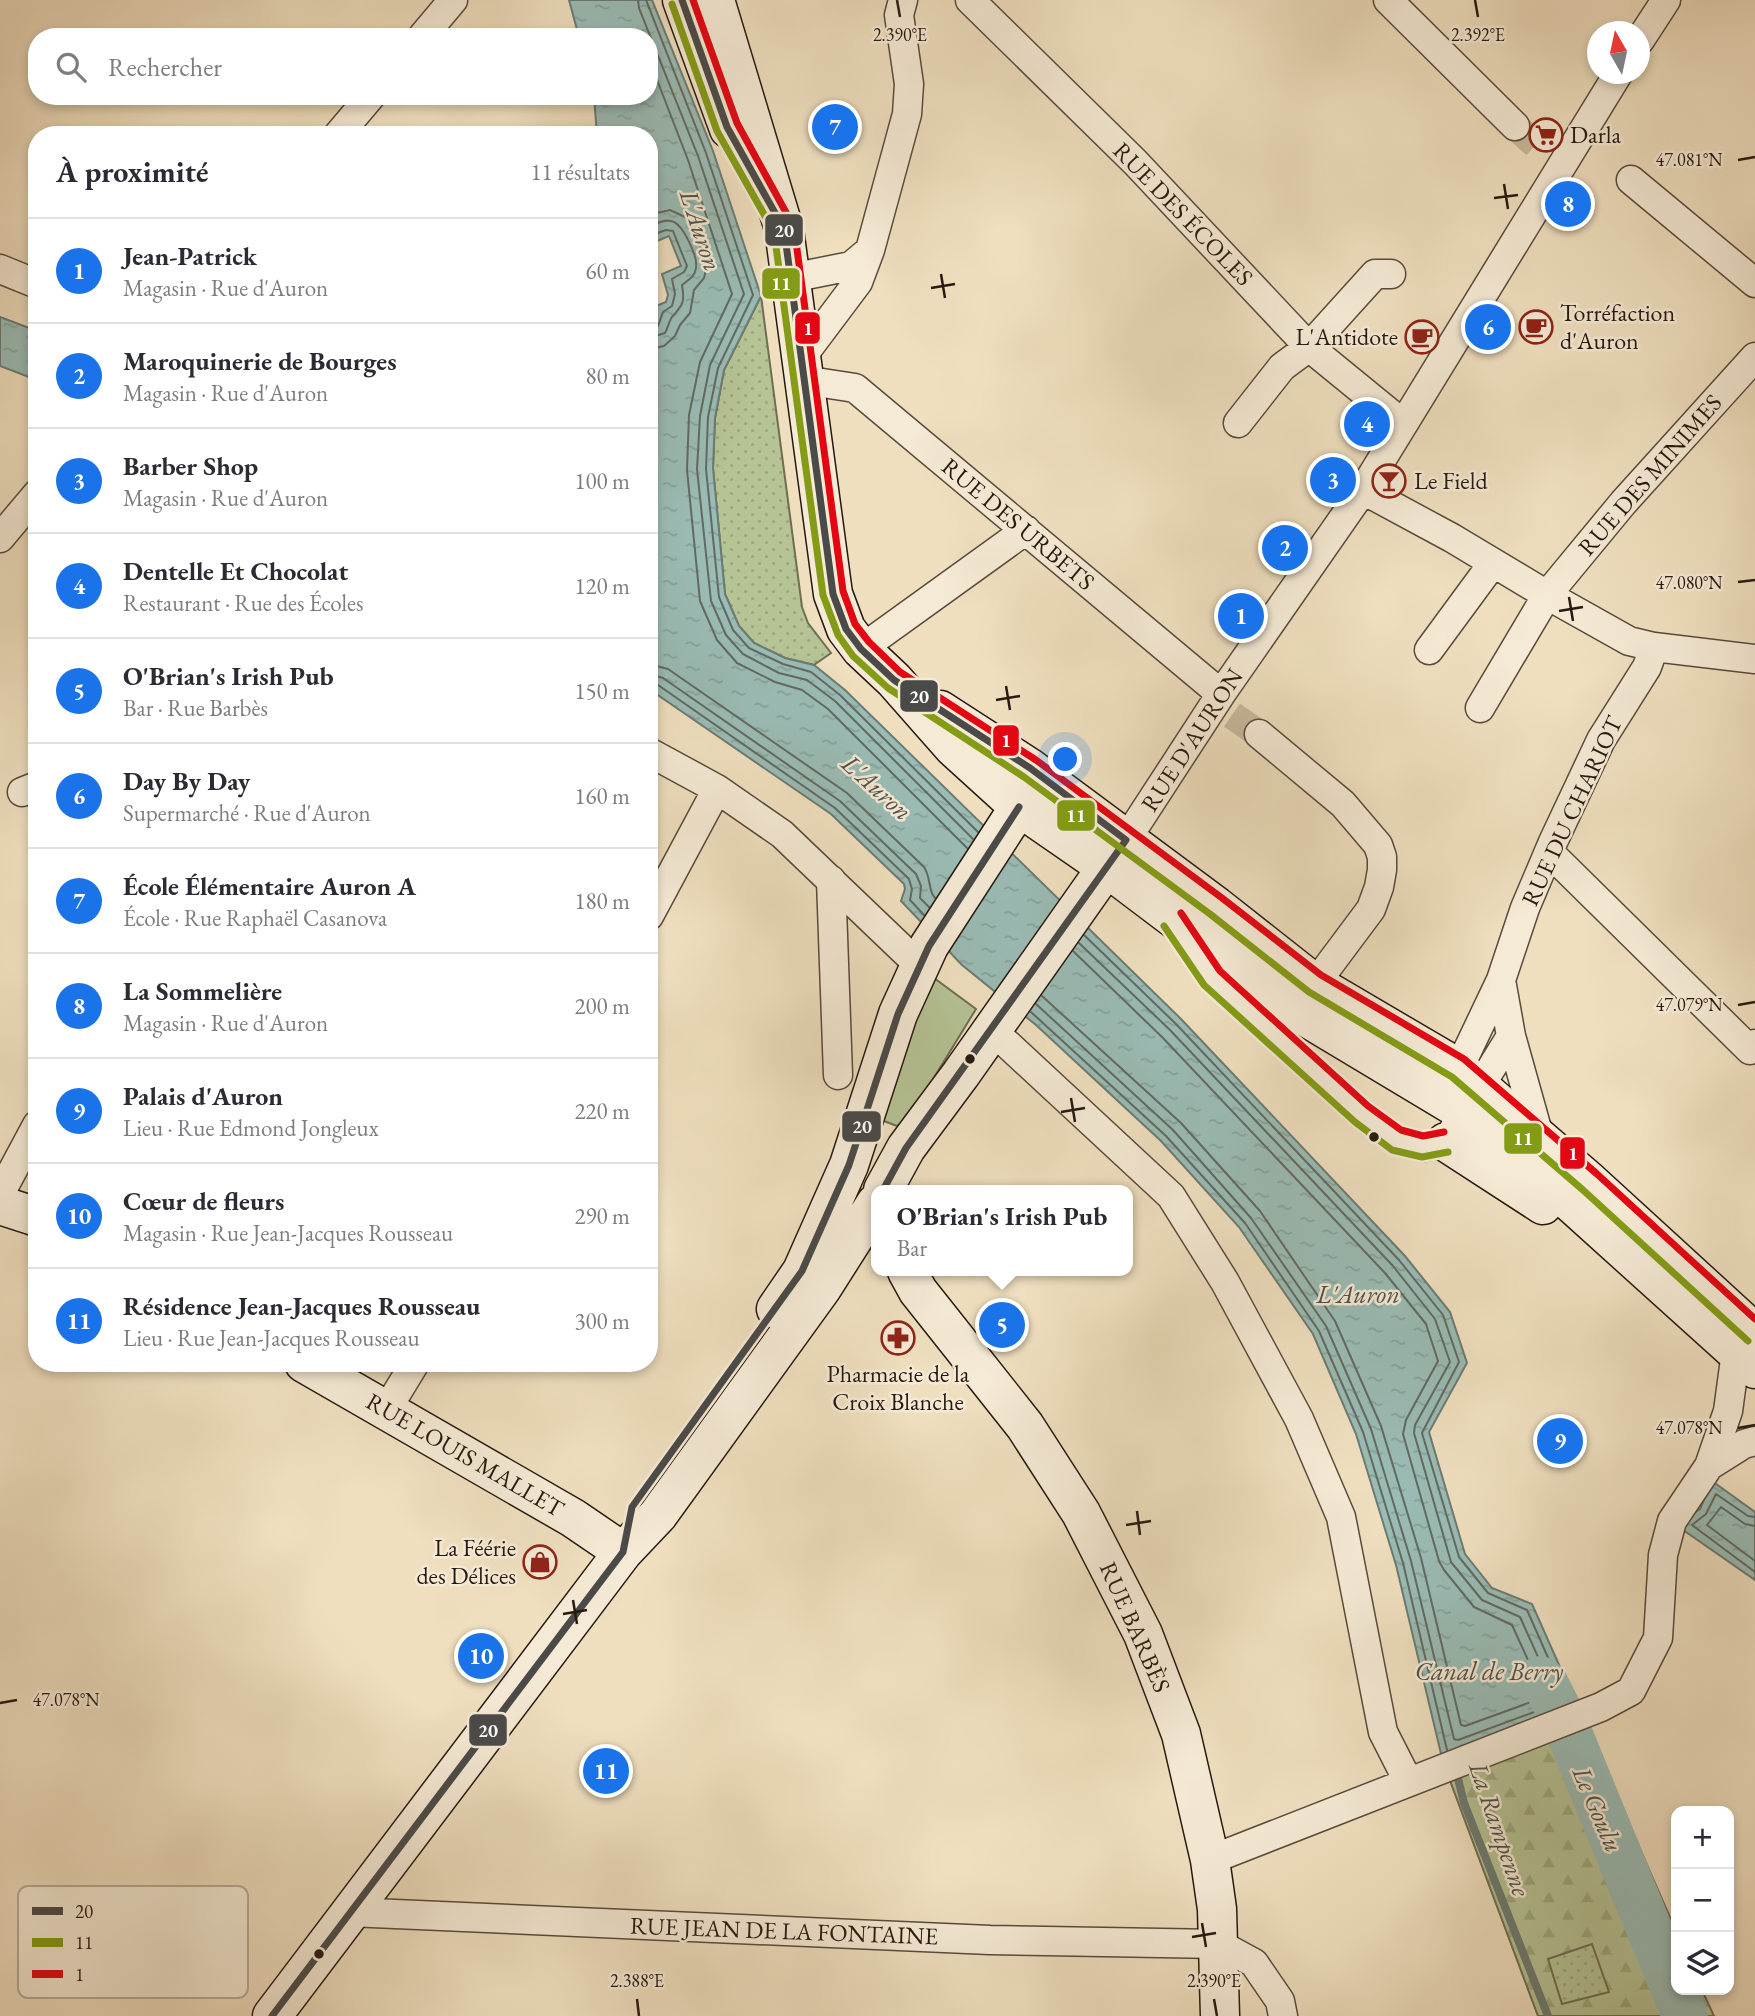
<!DOCTYPE html>
<html lang="fr">
<head>
<meta charset="utf-8">
<style>
  :root { --surface:#fff; --page:#f7f7f7; --text:#2b2b33; --muted:#7c7c81; --line:#e1e1e2; --accent:#1a73e8 }
  body { margin:0; font-family:"EB Garamond",serif; background:var(--page); color:var(--text) }
  .controls { position:absolute; right:21px; bottom:21px; display:grid; overflow:hidden; border-radius:14px; box-shadow:0 4px 10px #0003 }
  .controls button { width:63px; height:63px; display:grid; place-items:center; padding:0; border:0; border-bottom:2px solid var(--line); background:var(--surface); color:var(--text); font:35px sans-serif }
  .compass { position:absolute; left:1587px; top:21px; width:63px; height:63px; border-radius:50%; background:var(--surface); box-shadow:0 4px 10px #0003; rotate:351deg }
  .you { position:absolute; left:1066px; top:760px; width:24px; height:24px; margin:-18px; border:5px solid #fff; border-radius:50%; background:#1a73e8; box-shadow:0 0 0 10px #1a73e833 }
  .badge { display:grid; place-items:center; width:46px; height:46px; border-radius:50%; background:var(--accent); color:#fff; font-size:23px; font-weight:700 }
  .pin { position:absolute; translate:-50% -50%; border:4px solid #fff; box-shadow:0 2px 7px #0006 }
  .popup { position:absolute; left:871px; top:1185px; width:262px; height:91px; box-sizing:border-box; display:grid; place-content:center; border-radius:14px; background:var(--surface); filter:drop-shadow(0 2px 5px #0005); font-size:23px; white-space:nowrap; color:var(--muted) }
  .popup b { font-size:26px; color:var(--text) }
  .popup::after { content:''; position:absolute; left:50%; top:100%; margin-left:-14px; border:14px solid transparent; border-top-color:var(--surface) }
  .list { margin:0; padding:0; list-style:none }
  h2 { display:flex; justify-content:space-between; align-items:center; height:91px; margin:0; padding:0 28px; font-size:30px }
  h2 small { font-size:23px; font-weight:400; color:var(--muted) }
  .list li { display:grid; grid-template-columns:46px 1fr auto; gap:21px; align-items:center; box-sizing:border-box; height:105px; padding:0 28px; border-top:2px solid var(--line) }
  .list b { display:block; font-size:26px; white-space:nowrap }
  .list p { margin:0; font-size:23px; white-space:nowrap; color:var(--muted) }
  .list em { font-size:23px; font-style:normal; color:var(--muted) }
  .icon { flex:none; width:38px; height:38px; fill:none; stroke:currentColor; stroke-width:2; stroke-linecap:round; stroke-linejoin:round }
  .map { position:relative; flex:none; width:1755px; height:2016px; overflow:hidden }
  .search { position:absolute; background:var(--surface); box-shadow:0 4px 10px #0003; left:28px; top:28px; width:630px; height:77px; display:flex; align-items:center; gap:18px; box-sizing:border-box; padding:0 24px; border-radius:28px; color:var(--muted); font-size:26px }
  .panel { position:absolute; background:var(--surface); box-shadow:0 4px 10px #0003; left:28px; top:126px; width:630px; height:1246px; border-radius:28px }
  .map>svg:first-child { display:block }
</style>
</head>
<body>
<div class="map">
<svg width="1755" height="2016" viewBox="0 0 1755 2016">
  <defs>
    <pattern id="forest-firs" width="22" height="20" patternUnits="userSpaceOnUse" patternTransform="scale(1.75)"><rect width="22" height="20" fill="#b5c395"/><path d="M5 1l3.5 6h-7zM16 11l3.5 6h-7z" fill="#9ca77f"/></pattern>
    <pattern id="park-dots" width="8" height="8" patternUnits="userSpaceOnUse" patternTransform="scale(1.75)"><rect width="8" height="8" fill="#b5c395"/><path d="M2 2h.1M6 6h.1" fill="none" stroke="#9ca77f" stroke-width="1.8" stroke-linecap="round"/></pattern>
    <pattern id="water-ripples" width="26" height="14" patternUnits="userSpaceOnUse" patternTransform="scale(1.75)"><rect width="26" height="14" fill="#9abcb5"/><path d="M2 4q2-2 4 0t4 0M15 11q2-2 4 0t4 0" fill="none" stroke="#85a19b"/></pattern>
  </defs>
  <rect width="100%" height="100%" fill="#efdfbf"/>
  <filter id="stains"><feTurbulence type="fractalNoise" baseFrequency=".00286" numOctaves="4"/><feColorMatrix values="0 0 0 0 .2 0 0 0 0 .09 0 0 0 0 .02 0 0 0 .5 -.17"/></filter>
  <radialGradient id="worn" r=".72"><stop offset=".6" stop-color="#630" stop-opacity="0"/><stop offset="1" stop-color="#630" stop-opacity=".3"/></radialGradient>
  <path fill="#b5c395" stroke="#6e6e52" stroke-width="2" d="M 930,975 L 976,1009 L 911,1115 L 897,1126 L 884,1121 L 885,1104 Z"/>
  <path fill="url(#forest-firs)" stroke="#6e6e52" stroke-width="2" d="M 1580,1712 L 1676,1931 L 1676,1990 L 1702,1990 L 1714,2016 L 1538,2016 L 1443,1762 Z"/>
  <path fill="url(#park-dots)" stroke="#6e6e52" stroke-width="2" d="M 761,296 L 802,607 L 808,623 L 831,653 L 814,665 L 785,658 L 754,643 L 739,626 L 725,594 L 713,468 L 715,418 L 724,370 Z
    M 1592,1944 L 1609,1992 L 1562,2004 L 1548,1959 Z"/>
  <path fill="url(#water-ripples)" stroke="#6c7b73" stroke-width="2" d="M 569,0 L 652,0 L 713,151 L 761,296 L 724,370 L 715,418 L 713,468 L 725,594 L 739,626 L 754,643 L 785,658 L 814,665 L 845,690 L 1181,1019 L 1405,1256 L 1450,1312 L 1467,1363 L 1429,1432 L 1465,1554 L 1492,1588 L 1532,1604 L 1580,1712 L 1443,1762 L 1396,1565 L 1356,1434 L 1313,1334 L 1239,1227 L 1161,1141 L 1036,1025 L 962,965 L 901,901 L 905,889 L 904,884 L 831,814 L 649,689 L 649,324 L 654,321 L 656,306 L 666,302 L 668,295 L 662,274 L 681,266 L 669,236 L 652,243 L 652,247 L 649,248 L 649,135 L 597,135 L 594,96 L 649,96 L 649,37 L 579,37 Z
    M 0,317 L 37,331 L 37,380 L 0,366 Z
    M 1712,1481 L 1755,1512 L 1755,1580 L 1676,1525 L 1700,1509 Z"/>
  <g fill="none" stroke-linecap="round" stroke-linejoin="round">
    <path stroke="#606a62" stroke-width="2" d="M 638,0 L 639,8 L 698,156 L 744,294 L 710,365 L 700,416 L 697,469 L 711,601 L 726,635 L 743,654 L 779,673 L 807,680 L 835,701 L 973,839
      M 646,0 L 706,153 L 753,295 L 718,368 L 708,417 L 706,469 L 719,597 L 733,630 L 749,648 L 783,664 L 811,672 L 840,695 L 978,832
      M 649,59 L 688,160 L 732,294 L 700,362 L 689,415 L 687,470 L 700,601 L 717,640 L 737,663 L 775,682 L 802,690 L 828,709 L 967,848
      M 649,215 L 670,210 L 687,218 L 694,228 L 707,265 L 704,278 L 694,290 L 690,313 L 680,325 L 675,336 L 664,346 L 649,349
      M 649,227 C 656,224 663,219 671,221 C 683,223 698,257 696,268 C 695,277 688,280 682,285 C 685,302 683,305 672,317 C 669,321 668,328 665,333 L 649,338
      M 649,236 L 666,230 L 673,231 L 687,266 L 684,272 L 672,279 L 675,294 L 672,306 L 663,312 L 658,326 L 649,329
      M 649,664 L 668,669 L 847,793 L 924,867 C 931,877 928,891 935,898
      M 649,674 L 663,678 L 840,801 L 916,874 L 921,886 L 920,898 L 929,907
      M 649,683 L 658,685 L 835,808 L 909,879 L 912,889 L 910,900 L 924,915
      M 1084,935 L 1176,1024 L 1399,1260 L 1443,1315 L 1459,1362 L 1422,1433 L 1459,1557 L 1488,1593 L 1527,1610 L 1568,1703
      M 1042,996 L 1181,1123 L 1260,1211 L 1335,1321 L 1381,1426 L 1421,1558 L 1461,1725 L 1465,1726 L 1542,1698 L 1543,1693 L 1512,1625 L 1474,1607 L 1444,1570 L 1439,1561 L 1403,1434 L 1406,1420 L 1438,1361 L 1426,1324 L 1385,1273 L 1163,1038 L 1073,951
      M 1036,1004 L 1173,1130 L 1251,1218 L 1326,1326 L 1371,1429 L 1411,1561 L 1454,1739 L 1458,1740 L 1556,1704 L 1557,1699 L 1520,1617 L 1482,1600 L 1451,1562 L 1414,1433 L 1415,1425 L 1450,1362 L 1435,1319 L 1393,1266 L 1170,1030 L 1079,943
      M 1031,1012 L 1166,1136 L 1245,1223 L 1319,1331 L 1363,1432 L 1403,1563 L 1447,1750
      M 1755,1517 L 1748,1516 L 1716,1494 L 1706,1514 L 1692,1525 L 1755,1572
      M 1755,1526 L 1745,1524 L 1721,1507 L 1707,1525 L 1755,1561"/>
    <path stroke="#6c7b73" stroke-width="8" d="M 1456,1770 L 1464,1803 L 1548,2016"/>
    <path stroke="#9abcb5" stroke-width="46" d="M 1540,1679 L 1545,1683 L 1563,1718 L 1685,2016"/>
    <path stroke="#c7b79c" stroke-width="28" stroke-dasharray="28 14" stroke-linecap="butt" d="M 1515,126 L 1544,152
      M 1232,715 L 1259,734"/>
    <defs>
      <path id="minor" d="M 970,0 L 1135,162 L 1309,347 L 1402,423
        M 1388,0 L 1515,126
        M 422,37 L 453,0
        M 1640,40 L 1666,0
        M 338,135 L 371,96
        M 1631,180 L 1755,283
        M 0,269 L 37,284
        M 791,278 L 851,266 L 870,250 L 907,114 L 909,84 L 899,15 L 903,0
        M 801,358 L 858,282 L 870,250
        M 803,380 L 855,388 L 1221,694
        M 1238,423 L 1282,367 L 1309,347 L 1375,274 L 1391,274
        M 1363,490 L 1452,538 L 1547,595 L 1629,641 L 1654,647 L 1755,659
        M 0,538 L 37,494
        M 861,649 L 1026,530
        M 1429,650 L 1493,563
        M 1480,708 L 1547,595 L 1623,503 L 1755,357
        M 1259,734 L 1343,804 L 1378,845 L 1382,857 L 1382,870 L 1379,887 L 1371,909 L 1315,984
        M 649,752 L 717,789 L 782,834 L 920,966
        M 22,792 L 37,786
        M 1126,840 L 1221,694 L 1363,490 L 1618,74
        M 1549,852 L 1750,1050 L 1755,1044
        M 831,880 L 838,1075
        M 649,916 L 717,789
        M 1182,933 L 1212,978 L 1361,1114 L 1396,1140 L 1423,1147 L 1446,1142 L 1511,1036 L 1501,980
        M 991,1029 L 1171,1196 L 1225,1282 L 1299,1419 L 1341,1517 L 1383,1732 L 1408,1781
        M 1511,1036 L 1539,1136
        M 1451,1085 L 1501,980 L 1525,908 L 1553,842 L 1601,740 L 1647,667 L 1654,647
        M 0,1194 L 37,1125
        M 387,1409 L 415,1363
        M 1709,1466 L 1744,1444 L 1755,1441
        M 1210,1860 L 1601,1707 L 1631,1691 L 1658,1638 L 1663,1555 L 1672,1521 L 1709,1466 L 1728,1411 L 1736,1352
        M 349,1912 L 990,1940 L 1219,1944 L 1254,1963 L 1280,2001 L 1283,2016"/>
      <path id="secondary" d="M 682,0 L 729,129
        M 715,0 L 784,229 L 833,594 L 846,629 L 861,649 L 894,680 L 953,747 L 1019,807 L 1106,867 L 1299,1013 L 1464,1112 L 1571,1203 L 1755,1369
        M 940,710 L 1030,768 L 1216,906 L 1315,984 L 1458,1068 L 1590,1182 L 1755,1333
        M 1446,1142 L 1543,1205
        M 883,1190 L 906,1148 L 961,1074 L 1121,847
        M 0,1205 L 37,1217
        M 907,1271 L 918,1291 L 1025,1426 L 1081,1513 L 1143,1634 L 1181,1734 L 1210,1860 L 1217,1909 L 1220,2016
        M 776,1309 L 802,1271 L 849,1165 L 898,1014 L 929,946 L 1019,807
        M 304,1363 L 573,1518 L 623,1552
        M 272,2016 L 623,1552 L 658,1515 L 822,1288 L 876,1203"/>
    </defs>
    <use href="#minor" stroke="#584a3c" stroke-width="31"/>
    <use href="#secondary" stroke="#261910" stroke-width="41"/>
    <use href="#minor" stroke="#f5ead5" stroke-width="28"/>
    <use href="#secondary" stroke="#f5ead5" stroke-width="38"/>
    <defs>
      <path id="bus-1" d="M 682,0 L 727,127 L 784,229 L 833,594 L 846,629 L 861,649 L 894,680 L 1030,768 L 1126,840
        M 883,1190 L 906,1148 L 1126,840
        M 272,2016 L 623,1552 L 632,1507 L 802,1271 L 849,1165 L 898,1014 L 929,946 L 1019,807"/>
      <path id="bus-2" d="M 672,4 L 717,131 L 774,232 L 823,595 L 838,635 L 853,656 L 888,688 L 1024,777 L 1210,914 L 1309,992 L 1452,1077 L 1583,1190 L 1748,1341
        M 1164,926 L 1204,985 L 1355,1122 L 1392,1150 L 1422,1157 L 1448,1152"/>
      <path id="bus-3" d="M 693,0 L 737,123 L 794,227 L 843,591 L 855,624 L 869,642 L 900,672 L 1036,760 L 1222,898 L 1321,975 L 1464,1059 L 1597,1174 L 1755,1319
        M 1181,913 L 1220,971 L 1368,1106 L 1401,1130 L 1423,1136 L 1444,1132"/>
    </defs>
    <use href="#bus-1" stroke="#f5ead5" stroke-width="12"/>
    <use href="#bus-2" stroke="#f5ead5" stroke-width="12"/>
    <use href="#bus-3" stroke="#f5ead5" stroke-width="12"/>
    <use href="#bus-1" stroke="#4a4a49" stroke-width="7"/>
    <use href="#bus-2" stroke="#839b15" stroke-width="7"/>
    <use href="#bus-3" stroke="#e30613" stroke-width="7"/>
  </g>
  <path fill="none" stroke="#261910" stroke-width="2.5" d="M 897,0 L 900,17M 1475,0 L 1478,17M 1738,160 L 1755,157M 1504,184 L 1508,209M 1494,198 L 1518,195M 941,274 L 945,298M 931,288 L 955,284M 1738,582 L 1755,580M 1569,597 L 1573,621M 1559,611 L 1583,607M 1006,686 L 1010,710M 996,700 L 1020,696M 1738,1005 L 1755,1002M 1071,1098 L 1075,1122M 1061,1112 L 1085,1108M 1738,1428 L 1755,1425M 1137,1511 L 1140,1535M 1126,1525 L 1151,1521M 573,1600 L 577,1624M 563,1614 L 587,1610M 0,1703 L 17,1700M 1202,1923 L 1206,1947M 1192,1937 L 1216,1933M 637,1999 L 639,2016M 1214,1999 L 1217,2016"/>
  <defs>
    <symbol id="supermarket-ring" viewBox="-11 -11 22 22"><circle r="9.5" fill="#f5ead5" stroke="#8f2418" stroke-width="1.5"/><path d="M-6-5.5h2.5l.6 2H6L4.5 2H-2.5L-4.4-4H-6ZM-1.5 3.2a1.3 1.3 0 1 0 .1 0ZM3 3.2a1.3 1.3 0 1 0 .1 0Z" fill="#8f2418"/></symbol>
    <symbol id="cafe-ring" viewBox="-11 -11 22 22"><circle r="9.5" fill="#f5ead5" stroke="#8f2418" stroke-width="1.5"/><path d="M-5.5-4.5H6V0H3Q3 3.5 0 3.5H-2.5Q-5.5 3.5-5.5 0ZM3-3.2v2h1.7v-2ZM-6 4.5H4V6H-6Z" fill="#8f2418"/></symbol>
    <symbol id="bar-ring" viewBox="-11 -11 22 22"><circle r="9.5" fill="#f5ead5" stroke="#8f2418" stroke-width="1.5"/><path d="M-6-5H6L.8 .8V4.5H3.5V6h-7V4.5H-.8V.8Z" fill="#8f2418"/></symbol>
    <symbol id="pharmacy-ring" viewBox="-11 -11 22 22"><circle r="9.5" fill="#f5ead5" stroke="#8f2418" stroke-width="1.5"/><path d="M-2-6h4v4h4v4h-4v4h-4v-4h-4v-4h4Z" fill="#8f2418"/></symbol>
    <symbol id="shop-ring" viewBox="-11 -11 22 22"><circle r="9.5" fill="#f5ead5" stroke="#8f2418" stroke-width="1.5"/><path d="M-5-2.5h2.3a2.7 3.5 0 0 1 5.4 0H5L5.5 6h-11ZM-1.5-2.5h3a1.5 2.3 0 0 0-3 0Z" fill="#8f2418"/></symbol>
  </defs>
  <g fill-rule="evenodd">
    <use href="#supermarket-ring" x="1527" y="116" width="38" height="38"/>
    <use href="#cafe-ring" x="1517" y="308" width="38" height="38"/>
    <use href="#cafe-ring" x="1403" y="318" width="38" height="38"/>
    <use href="#bar-ring" x="1370" y="462" width="38" height="38"/>
    <use href="#pharmacy-ring" x="879" y="1319" width="38" height="38"/>
    <use href="#shop-ring" x="521" y="1543" width="38" height="38"/>
  </g>
  <g fill="#261910" stroke="#f5ead5" stroke-width="2.5">
    <circle cx="970" cy="1059" r="6"/>
    <circle cx="1374" cy="1137" r="6"/>
    <circle cx="319" cy="1954" r="6"/>
  </g>
  <g text-anchor="middle" stroke-width="5" stroke-linejoin="round" paint-order="stroke">
    <g font-size="24" fill="#261910" stroke="#f5ead5" text-anchor="start">
      <text x="1570" y="143">Darla</text>
      <text x="1560" y="321">Torréfaction<tspan x="1560" dy="28">d'Auron</tspan></text>
      <text x="1398" y="345" text-anchor="end">L'Antidote</text>
      <text x="1414" y="489">Le Field</text>
      <text x="898" y="1382" text-anchor="middle">Pharmacie de la<tspan x="898" dy="28">Croix Blanche</tspan></text>
      <text x="516" y="1556" text-anchor="end">La Féérie<tspan x="516" dy="28">des Délices</tspan></text>
    </g>
    <g font-size="24" fill="#261910" stroke="#f5ead5">
      <text transform="translate(1183 214) rotate(46)" y="8">RUE DES ÉCOLES</text>
      <text transform="translate(1650 475) rotate(-49)" y="8">RUE DES MINIMES</text>
      <text transform="translate(1018 524) rotate(40)" y="8">RUE DES URBETS</text>
      <text transform="translate(1192 740) rotate(-57)" y="8">RUE D'AURON</text>
      <text transform="translate(1572 811) rotate(-65)" y="8">RUE DU CHARIOT</text>
      <text transform="translate(465 1455) rotate(30)" y="8">RUE LOUIS MALLET</text>
      <text transform="translate(1135 1627) rotate(66)" y="8">RUE BARBÈS</text>
      <text transform="translate(784 1931) rotate(2)" y="8">RUE JEAN DE LA FONTAINE</text>
    </g>
    <g font-size="26" font-style="italic" fill="#4f524a" stroke="#f5ead5">
      <text transform="translate(701 230) rotate(72)" y="9">L'Auron</text>
      <text transform="translate(877 787) rotate(42)" y="9">L'Auron</text>
      <text x="1358" y="1303">L'Auron</text>
      <text x="1489" y="1680">Canal de Berry</text>
      <text transform="translate(1598 1809) rotate(67)" y="9">Le Goulu</text>
      <text transform="translate(1500 1829) rotate(71)" y="9">La Rampenne</text>
    </g>
  </g>
  <rect x="18" y="1886" width="230" height="112" rx="10" fill="#f5ead5" stroke="#b7ab9a" stroke-width="2"/>
  <rect x="32" y="1907" width="31" height="8" fill="#4a4a49"/>
  <rect x="32" y="1938" width="31" height="9" fill="#839b15"/>
  <rect x="32" y="1970" width="31" height="8" fill="#e30613"/>
  <g font-size="19" fill="#261910">
    <text x="75" y="1918">20</text>
    <text x="75" y="1949">11</text>
    <text x="75" y="1981">1</text>
  </g>
  <g font-size="18" text-anchor="middle" fill="#261910" stroke="#f5ead5" stroke-width="5" stroke-linejoin="round" paint-order="stroke">
    <text x="900" y="41">2.390°E</text>
    <text x="1478" y="41">2.392°E</text>
    <text x="1689" y="166">47.081°N</text>
    <text x="1689" y="589">47.080°N</text>
    <text x="1689" y="1011">47.079°N</text>
    <text x="1689" y="1434">47.078°N</text>
    <text x="66" y="1706">47.078°N</text>
    <text x="637" y="1987">2.388°E</text>
    <text x="1214" y="1987">2.390°E</text>
  </g>
  <g stroke="#f5ead5" stroke-width="2.5">
    <rect x="764" y="213" width="40" height="34" rx="7" fill="#4a4a49"/>
    <rect x="761" y="267" width="40" height="33" rx="7" fill="#839b15"/>
    <rect x="794" y="311" width="27" height="34" rx="7" fill="#e30613"/>
    <rect x="899" y="679" width="40" height="34" rx="7" fill="#4a4a49"/>
    <rect x="992" y="724" width="28" height="33" rx="7" fill="#e30613"/>
    <rect x="1056" y="799" width="40" height="33" rx="7" fill="#839b15"/>
    <rect x="841" y="1110" width="41" height="33" rx="7" fill="#4a4a49"/>
    <rect x="1503" y="1122" width="40" height="33" rx="7" fill="#839b15"/>
    <rect x="1559" y="1136" width="27" height="34" rx="7" fill="#e30613"/>
    <rect x="468" y="1713" width="40" height="34" rx="7" fill="#4a4a49"/>
  </g>
  <g font-size="19" text-anchor="middle" font-weight="bold" fill="#fff">
    <text x="784" y="237">20</text>
    <text x="781" y="290">11</text>
    <text x="808" y="335">1</text>
    <text x="919" y="703">20</text>
    <text x="1006" y="747">1</text>
    <text x="1076" y="822">11</text>
    <text x="862" y="1133">20</text>
    <text x="1523" y="1145">11</text>
    <text x="1573" y="1160">1</text>
    <text x="488" y="1737">20</text>
  </g>
  <rect width="100%" height="100%" filter="url(#stains)"/>
  <rect width="100%" height="100%" fill="url(#worn)"/>
</svg>
<div class="controls">
<button>+</button>
<button>−</button>
<button><svg class="icon" aria-label="layers" viewBox="0 0 24 24"><path d="M12 4l9 5-9 5-9-5zM3 14l9 5 9-5"/></svg></button>
</div>
<svg class="compass" viewBox="-18 -18 36 36"><path d="M0-13l5 13h-10z" fill="#e53935"/><path d="M0 13l5-13h-10z" fill="#7c7c81"/></svg>
<div class="you"></div>
<div class="pin badge" style="left:1241px;top:616px">1</div>
<div class="pin badge" style="left:1285px;top:548px">2</div>
<div class="pin badge" style="left:1333px;top:480px">3</div>
<div class="pin badge" style="left:1367px;top:424px">4</div>
<div class="pin badge" style="left:1002px;top:1325px">5</div>
<div class="popup"><b>O'Brian's Irish Pub</b>Bar</div>
<div class="pin badge" style="left:1488px;top:327px">6</div>
<div class="pin badge" style="left:835px;top:127px">7</div>
<div class="pin badge" style="left:1568px;top:204px">8</div>
<div class="pin badge" style="left:1560px;top:1441px">9</div>
<div class="pin badge" style="left:481px;top:1656px">10</div>
<div class="pin badge" style="left:606px;top:1771px">11</div>
<div class="search"><svg class="icon" aria-label="search" viewBox="0 0 24 24"><circle cx="10" cy="10" r="6"/><path d="M15 15l6 6"/></svg>Rechercher</div>
<section class="panel">
<h2>À proximité<small>11 résultats</small></h2>
<ul class="list">
<li><span class="badge">1</span><div><b>Jean-Patrick</b><p>Magasin · Rue d'Auron</p></div><em>60 m</em></li>
<li><span class="badge">2</span><div><b>Maroquinerie de Bourges</b><p>Magasin · Rue d'Auron</p></div><em>80 m</em></li>
<li><span class="badge">3</span><div><b>Barber Shop</b><p>Magasin · Rue d'Auron</p></div><em>100 m</em></li>
<li><span class="badge">4</span><div><b>Dentelle Et Chocolat</b><p>Restaurant · Rue des Écoles</p></div><em>120 m</em></li>
<li><span class="badge">5</span><div><b>O'Brian's Irish Pub</b><p>Bar · Rue Barbès</p></div><em>150 m</em></li>
<li><span class="badge">6</span><div><b>Day By Day</b><p>Supermarché · Rue d'Auron</p></div><em>160 m</em></li>
<li><span class="badge">7</span><div><b>École Élémentaire Auron A</b><p>École · Rue Raphaël Casanova</p></div><em>180 m</em></li>
<li><span class="badge">8</span><div><b>La Sommelière</b><p>Magasin · Rue d'Auron</p></div><em>200 m</em></li>
<li><span class="badge">9</span><div><b>Palais d'Auron</b><p>Lieu · Rue Edmond Jongleux</p></div><em>220 m</em></li>
<li><span class="badge">10</span><div><b>Cœur de fleurs</b><p>Magasin · Rue Jean-Jacques Rousseau</p></div><em>290 m</em></li>
<li><span class="badge">11</span><div><b>Résidence Jean-Jacques Rousseau</b><p>Lieu · Rue Jean-Jacques Rousseau</p></div><em>300 m</em></li>
</ul>
</section>
</div>
</body>
</html>
